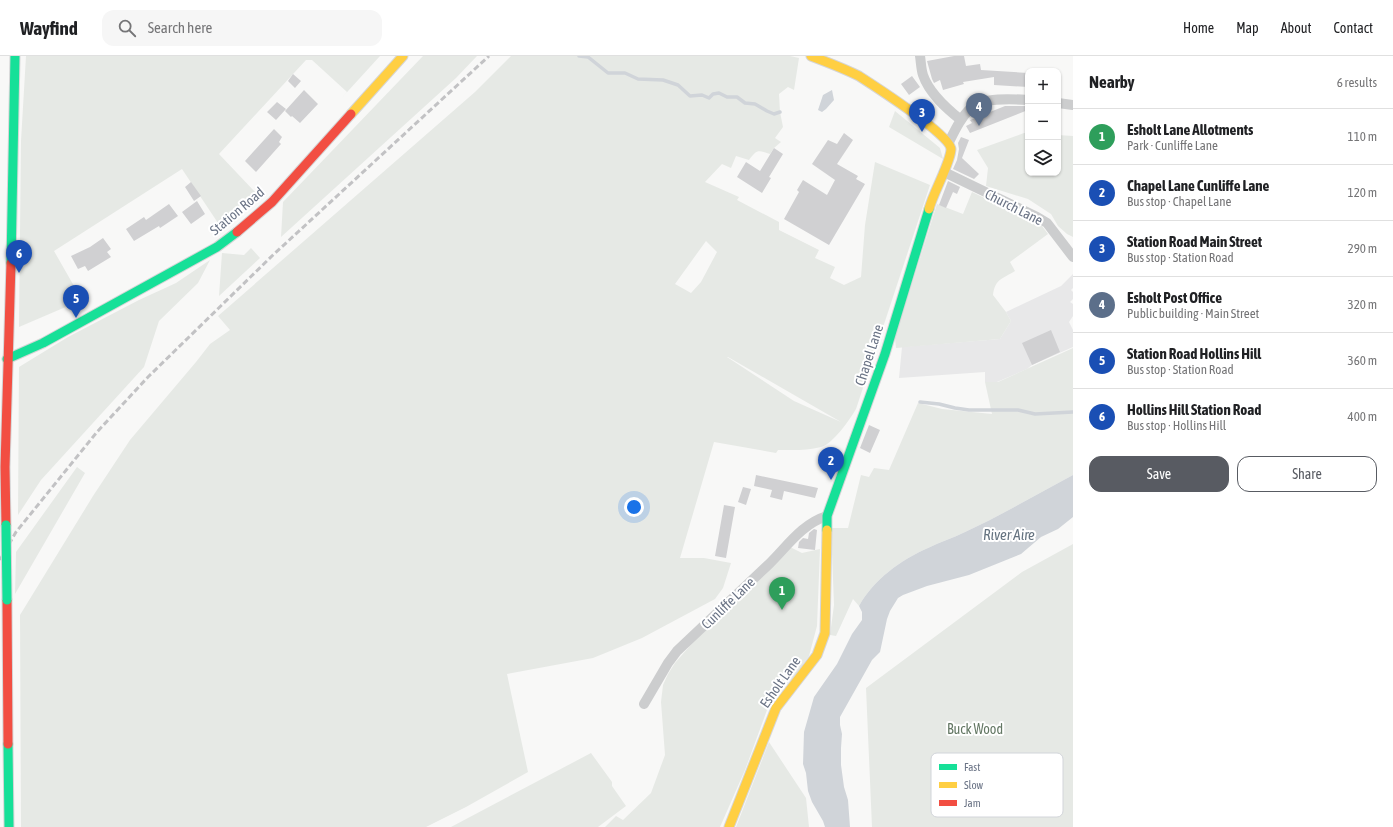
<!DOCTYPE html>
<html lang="en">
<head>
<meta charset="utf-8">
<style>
  :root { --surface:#fff; --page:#f6f6f6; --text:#202124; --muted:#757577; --line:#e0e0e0; --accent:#585b62 }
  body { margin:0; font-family:"Asap Condensed",sans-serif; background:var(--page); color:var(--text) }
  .controls { position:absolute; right:12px; top:12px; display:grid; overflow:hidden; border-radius:8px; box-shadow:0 1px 3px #0004 }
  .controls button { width:36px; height:36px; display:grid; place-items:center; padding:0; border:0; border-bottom:1px solid var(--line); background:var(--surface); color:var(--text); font:20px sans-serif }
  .you { position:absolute; left:634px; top:451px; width:14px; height:14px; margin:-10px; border:3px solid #fff; border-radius:50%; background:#1a73e8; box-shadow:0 0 0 6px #1a73e833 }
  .badge { display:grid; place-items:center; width:26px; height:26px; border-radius:50%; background:var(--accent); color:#fff; font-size:13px; font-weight:700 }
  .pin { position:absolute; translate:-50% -33px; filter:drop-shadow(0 1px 2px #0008) }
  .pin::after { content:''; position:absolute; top:21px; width:14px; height:12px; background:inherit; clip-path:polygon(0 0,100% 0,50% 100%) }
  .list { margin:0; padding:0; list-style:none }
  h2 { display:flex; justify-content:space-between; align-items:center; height:52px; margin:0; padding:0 16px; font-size:17px }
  h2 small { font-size:13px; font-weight:400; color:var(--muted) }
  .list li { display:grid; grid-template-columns:26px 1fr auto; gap:12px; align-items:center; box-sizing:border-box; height:56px; padding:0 16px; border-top:1px solid var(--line) }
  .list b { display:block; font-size:15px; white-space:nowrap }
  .list p { margin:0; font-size:13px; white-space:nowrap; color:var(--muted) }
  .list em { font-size:13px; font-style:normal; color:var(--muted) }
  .actions { display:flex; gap:8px; padding:12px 16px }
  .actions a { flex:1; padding:9px 0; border:1px solid var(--accent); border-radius:12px; text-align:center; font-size:14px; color:var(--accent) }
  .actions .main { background:var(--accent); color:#fff }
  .icon { flex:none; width:22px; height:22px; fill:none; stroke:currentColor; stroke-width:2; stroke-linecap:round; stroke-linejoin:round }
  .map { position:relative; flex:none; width:1073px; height:771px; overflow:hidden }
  header { display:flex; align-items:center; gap:24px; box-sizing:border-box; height:56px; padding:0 20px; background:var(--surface); border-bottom:1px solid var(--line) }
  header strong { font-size:19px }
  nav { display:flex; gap:22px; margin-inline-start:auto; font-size:14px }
  .search { width:280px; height:36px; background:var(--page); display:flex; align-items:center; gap:10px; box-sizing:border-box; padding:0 14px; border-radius:12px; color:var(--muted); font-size:15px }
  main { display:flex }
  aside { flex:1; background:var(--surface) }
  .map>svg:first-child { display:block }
</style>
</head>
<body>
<header>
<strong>Wayfind</strong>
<div class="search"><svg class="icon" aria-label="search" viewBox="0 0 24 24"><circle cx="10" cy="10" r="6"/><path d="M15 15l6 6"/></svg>Search here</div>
<nav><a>Home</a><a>Map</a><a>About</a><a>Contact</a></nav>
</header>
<main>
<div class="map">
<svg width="1073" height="771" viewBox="0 0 1073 771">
  <rect width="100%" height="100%" fill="#f8f8f7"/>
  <path fill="#e8e8e9" d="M 1073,218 L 1073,232 L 1071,234 L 1073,236 L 1073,243 L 1070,246 L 1073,248 L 1073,260 L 1069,266 L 1073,274 L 1073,291 L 1032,309 L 1027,313 L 997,326 L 985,326 L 985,316 L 899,322 L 902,291 L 1000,283 L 1011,265 L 1006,256 L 1061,230 Z"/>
  <path fill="#e6e9e5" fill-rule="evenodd" d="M 26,0 L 380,0 L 338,46 L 347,36 L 312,4 L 306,4 L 219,98 L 255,136 L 239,151 L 218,167 L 182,113 L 54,195 L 82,244 L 19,271 L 21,85 Z
    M 423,0 L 477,0 L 456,22 L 281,181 L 283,146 Z
    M 511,0 L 790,0 L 799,2 L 794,34 L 788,31 L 779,38 L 780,56 L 783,71 L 775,82 L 781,86 L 774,92 L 770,98 C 758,94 757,93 749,104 L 736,100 L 731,112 L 722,108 L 705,126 L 739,141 L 737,144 L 779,166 L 779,174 L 819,194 L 815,202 L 835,211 L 830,222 L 844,229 L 861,221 L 865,169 L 875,106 L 930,129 L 856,353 C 850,363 833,388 821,391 C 807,395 792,394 778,394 L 776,397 L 714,386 L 680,502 L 704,502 L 731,507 L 723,532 L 715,543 L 642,582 L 593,602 L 507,618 L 528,716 L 466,751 L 426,771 L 21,771 L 20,559 L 93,440 L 130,384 L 196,306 L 210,288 L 230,274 L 218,260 L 475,36 ZM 706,185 L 717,196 L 701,226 L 691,237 L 675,228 ZM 727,301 L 728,301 L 841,366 L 794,345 Z
    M 895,55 L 940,92 L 943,103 L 889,71 Z
    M 1024,77 L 1028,77 L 1028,117 L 1058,117 L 1058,79 L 1073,80 L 1073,181 L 1067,178 L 1058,170 L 1051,158 L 1028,143 L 986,130 L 988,112 L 977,94 Z
    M 972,136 L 1031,164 L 1042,170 L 1048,178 L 1010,206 L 1015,215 C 1002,223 995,223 993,239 L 1006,256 L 1011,265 L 1000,283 L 896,292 L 895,282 L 937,148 L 963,158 Z
    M 251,192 L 260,202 L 219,240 L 222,197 L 244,199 Z
    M 210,204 L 198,227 L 159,265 L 144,311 L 41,424 L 18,459 L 19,311 L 68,281 L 139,244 L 176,227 Z
    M 1073,292 L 1073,419 C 1037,438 1002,459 965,476 C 953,482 940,486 928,492 C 901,504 874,523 859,550 L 853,543 L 836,580 L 830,579 L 834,549 L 831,472 L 848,472 L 861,419 L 869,421 L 874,412 L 889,414 L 918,347 L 942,353 L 992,358 L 985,326 L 998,326 Z
    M 77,411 L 85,417 L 15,538 L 16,496 Z
    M 1073,488 L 1073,771 L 872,771 L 866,632 L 1022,516 Z
    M 790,491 L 802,497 L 820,493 L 817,570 L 809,600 L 796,618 L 774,642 L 767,654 L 745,714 L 720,771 L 605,771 L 616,760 L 623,764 L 651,737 L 665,699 L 661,646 L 663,629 L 668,618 L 675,607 L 702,576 Z
    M 769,686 L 806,742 L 809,771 L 736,771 Z
    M 591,697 L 612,726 L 612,730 L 626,750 L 598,771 L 451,771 Z"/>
  <path fill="#d0d4d9" d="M 832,34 L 834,44 L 826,53 L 822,56 L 818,54 L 823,39 Z
    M 1073,419 L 1073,461 L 1058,473 L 1041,481 L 1021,498 L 969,519 L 927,530 L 903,539 L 898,542 L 890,555 L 887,563 L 880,596 L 872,604 L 840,661 L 840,669 L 842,678 L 841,692 L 841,709 L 844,731 L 848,744 L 850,771 L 825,771 L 823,765 L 812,746 L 808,735 L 806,717 L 803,708 L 804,676 L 814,641 L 837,608 L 852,578 L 862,564 L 862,556 L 859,550 C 874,523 901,504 928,492 C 940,486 953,482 965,476 C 1002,459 1037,438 1073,419 Z"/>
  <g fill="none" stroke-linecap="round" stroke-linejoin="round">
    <path stroke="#d0d4d9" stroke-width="3.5" d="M 579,0 L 588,1 L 608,17 L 625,17 L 638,23 L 663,24 L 678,29 L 690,40 L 702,39 L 709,42 L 713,38 L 719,37 L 727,41 L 737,41 L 745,47 L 755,48 L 767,55 L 774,58 L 780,56
      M 920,346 L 939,348 L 955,352 L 969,354 L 1018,354 L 1035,358 L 1073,356"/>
  </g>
  <path fill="#d0d0d2" d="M 954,0 L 964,0 L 966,10 L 980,8 L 981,14 L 1028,17 L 1028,31 L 994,29 L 994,21 L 963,26 L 964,28 L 943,34 L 940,24 L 934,27 L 932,23 L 927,5 Z
    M 293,18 L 301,25 L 295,32 L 288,25 Z
    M 912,20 L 920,31 L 909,39 L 901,28 Z
    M 304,34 L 318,48 L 300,67 L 292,60 L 291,61 L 285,55 Z
    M 277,46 L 286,53 L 276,64 L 267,56 Z
    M 1005,50 L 1028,50 L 1028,54 L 970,77 L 966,70 L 972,67 L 970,64 Z
    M 274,73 L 282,81 L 279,86 L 281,88 L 256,116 L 245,105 Z
    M 844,77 L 853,84 L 837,108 L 858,120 L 856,123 L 865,128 L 829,189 L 784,163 L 799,136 L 797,134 L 803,124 L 827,139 L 835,124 L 812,108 L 828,84 L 837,88 Z
    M 961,81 L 969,84 L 962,102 L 979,118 L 974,123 L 953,113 L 957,104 L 959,93 L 958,87 Z
    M 774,92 L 783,98 L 769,121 L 771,122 L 762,137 L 737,121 L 746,106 L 760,115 Z
    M 948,125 L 960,131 L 957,138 L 953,136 L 946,152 L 939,149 Z
    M 191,126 L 201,140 L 194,145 L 185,131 Z
    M 197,145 L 205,158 L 191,168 L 182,156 Z
    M 169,148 L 178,160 L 160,172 L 159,170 L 134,185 L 126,173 L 144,161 L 146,164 Z
    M 103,182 L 111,193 L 107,196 L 111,201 L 88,215 L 85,210 L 78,213 L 71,200 L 90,191 Z
    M 1051,274 L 1060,296 L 1032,309 L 1022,287 Z
    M 869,369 L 880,374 L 870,397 L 860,392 Z
    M 756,419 L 818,432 L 815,442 L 784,435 L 782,444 L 770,441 L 772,434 L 754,430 Z
    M 743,431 L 751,433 L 746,449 L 738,446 Z
    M 724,449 L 735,451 L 726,502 L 715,500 Z
    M 814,473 L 817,474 L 815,494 L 798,492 L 799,486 L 803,482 L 808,483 L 809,477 Z"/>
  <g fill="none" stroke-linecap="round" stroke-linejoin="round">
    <defs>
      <path id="fast" d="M 11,207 L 15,0
        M 7,303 L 43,287 L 217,191 L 237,176
        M 827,474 L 827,460 L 885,298 L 929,153
        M 8,688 L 9,771"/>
      <path id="slow" d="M 811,0 C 827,6 843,12 859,20 C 873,29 951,79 951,93 C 951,106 933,137 929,153
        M 351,58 L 403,0
        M 729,771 L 776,652 L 817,599 L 825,577 L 827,474"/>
      <path id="jam" d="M 237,176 L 272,146 L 351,58
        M 6,469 L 5,411 L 11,207
        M 7,544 L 8,688"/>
    </defs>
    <use href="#fast" stroke="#d5d5d6" stroke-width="11"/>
    <use href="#slow" stroke="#d5d5d6" stroke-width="11"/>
    <use href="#jam" stroke="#d5d5d6" stroke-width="11"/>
    <path stroke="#cccdce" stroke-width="10" d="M 920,0 C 921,6 921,13 923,19 C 929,37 946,52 961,64
      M 1058,47 L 1073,49
      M 949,86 C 955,74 961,61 971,52 C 982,41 1013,43 1028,44
      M 944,116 L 1037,161 L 1047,167 L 1073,201
      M 644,648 L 668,607 L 677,595 C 707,567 737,538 767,510 C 786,492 801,468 827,460"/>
    <use href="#fast" stroke="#16e098" stroke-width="9"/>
    <use href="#slow" stroke="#ffcf43" stroke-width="9"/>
    <use href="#jam" stroke="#f24e42" stroke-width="9"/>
    <path stroke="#c2c2c4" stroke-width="3" stroke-dasharray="6 3" stroke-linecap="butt" d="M 0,504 L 16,476 L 97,376 L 148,321 L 273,199 L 489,0"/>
    <defs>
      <path id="fast-bridge" d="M 6,469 L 7,544"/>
    </defs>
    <use href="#fast-bridge" stroke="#d5d5d6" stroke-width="11" stroke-linecap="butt"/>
    <use href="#fast-bridge" stroke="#16e098" stroke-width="9"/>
  </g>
  <g text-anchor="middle" stroke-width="4" stroke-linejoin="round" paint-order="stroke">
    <g font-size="14" fill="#6a7385" stroke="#fff">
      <text transform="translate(1014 151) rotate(27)" y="5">Church Lane</text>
      <text transform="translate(237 155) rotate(-40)" y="5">Station Road</text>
      <text transform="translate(869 299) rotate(-72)" y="5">Chapel Lane</text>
      <text transform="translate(728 547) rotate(-44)" y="5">Cunliffe Lane</text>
      <text transform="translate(780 626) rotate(-55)" y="5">Esholt Lane</text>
    </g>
    <g font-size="14" fill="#647864" stroke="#fff">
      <text x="975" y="678">Buck Wood</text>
    </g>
    <g font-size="15" font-style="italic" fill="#657380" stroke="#fff">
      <text x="1009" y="484">River Aire</text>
    </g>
  </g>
  <rect x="931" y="697" width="132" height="64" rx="6" fill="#fff" stroke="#d2d5da" stroke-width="1"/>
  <rect x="939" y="708" width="18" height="6" fill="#16e098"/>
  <rect x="939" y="726" width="18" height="6" fill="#ffcf43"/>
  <rect x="939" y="744" width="18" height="6" fill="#f24e42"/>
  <g font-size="11" fill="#6a7385">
    <text x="964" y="715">Fast</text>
    <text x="964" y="733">Slow</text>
    <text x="964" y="751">Jam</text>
  </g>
</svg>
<div class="controls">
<button>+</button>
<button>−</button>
<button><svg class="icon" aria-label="layers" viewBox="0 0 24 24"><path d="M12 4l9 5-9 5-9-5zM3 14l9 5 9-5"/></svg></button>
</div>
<div class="you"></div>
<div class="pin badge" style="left:782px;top:554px;background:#2e9e5b">1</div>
<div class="pin badge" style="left:831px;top:424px;background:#1a4fb4">2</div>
<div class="pin badge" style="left:922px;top:76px;background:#1a4fb4">3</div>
<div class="pin badge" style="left:979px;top:70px;background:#5c6f8a">4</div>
<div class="pin badge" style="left:76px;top:262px;background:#1a4fb4">5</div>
<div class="pin badge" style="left:19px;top:217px;background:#1a4fb4">6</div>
</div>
<aside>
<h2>Nearby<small>6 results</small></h2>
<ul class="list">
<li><span class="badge" style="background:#2e9e5b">1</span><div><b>Esholt Lane Allotments</b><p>Park · Cunliffe Lane</p></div><em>110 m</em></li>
<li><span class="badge" style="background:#1a4fb4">2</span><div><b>Chapel Lane Cunliffe Lane</b><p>Bus stop · Chapel Lane</p></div><em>120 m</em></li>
<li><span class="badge" style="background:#1a4fb4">3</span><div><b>Station Road Main Street</b><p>Bus stop · Station Road</p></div><em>290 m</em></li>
<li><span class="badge" style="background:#5c6f8a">4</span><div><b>Esholt Post Office</b><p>Public building · Main Street</p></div><em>320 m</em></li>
<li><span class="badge" style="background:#1a4fb4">5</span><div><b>Station Road Hollins Hill</b><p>Bus stop · Station Road</p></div><em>360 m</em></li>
<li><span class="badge" style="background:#1a4fb4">6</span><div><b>Hollins Hill Station Road</b><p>Bus stop · Hollins Hill</p></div><em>400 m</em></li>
</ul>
<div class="actions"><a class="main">Save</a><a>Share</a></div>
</aside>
</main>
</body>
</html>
